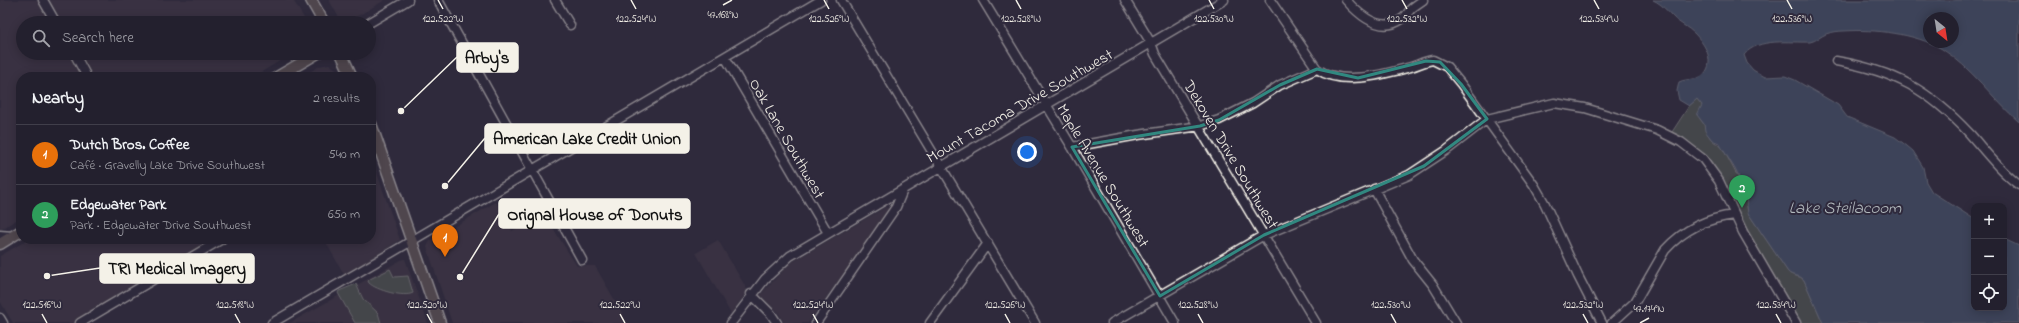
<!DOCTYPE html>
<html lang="en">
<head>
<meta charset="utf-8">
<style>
  :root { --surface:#23202e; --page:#2f2d3a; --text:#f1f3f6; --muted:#a3a3aa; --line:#403e4a; --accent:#ff9aa2 }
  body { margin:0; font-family:"Indie Flower",sans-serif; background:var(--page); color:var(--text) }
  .controls { position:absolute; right:12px; bottom:12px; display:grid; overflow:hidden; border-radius:8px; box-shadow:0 2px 10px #0003 }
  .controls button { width:36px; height:36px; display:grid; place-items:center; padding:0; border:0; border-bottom:1px solid var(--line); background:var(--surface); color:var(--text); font:20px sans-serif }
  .compass { position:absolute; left:1923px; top:12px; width:36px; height:36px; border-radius:50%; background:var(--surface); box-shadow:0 2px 10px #0003; rotate:150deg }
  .you { position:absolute; left:1027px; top:152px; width:14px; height:14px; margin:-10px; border:3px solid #fff; border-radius:50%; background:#1a73e8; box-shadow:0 0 0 6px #1a73e833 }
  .badge { display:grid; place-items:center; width:26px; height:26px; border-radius:50%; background:var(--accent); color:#fff; font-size:13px; font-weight:700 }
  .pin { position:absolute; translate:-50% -33px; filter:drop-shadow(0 1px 2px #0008) }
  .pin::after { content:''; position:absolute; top:21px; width:14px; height:12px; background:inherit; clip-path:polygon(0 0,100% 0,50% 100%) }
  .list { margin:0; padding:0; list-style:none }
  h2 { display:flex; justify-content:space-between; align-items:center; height:52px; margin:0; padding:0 16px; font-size:17px }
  h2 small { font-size:13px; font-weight:400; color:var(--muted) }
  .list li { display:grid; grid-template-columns:26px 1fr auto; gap:12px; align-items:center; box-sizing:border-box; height:60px; padding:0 16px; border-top:1px solid var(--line) }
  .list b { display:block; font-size:15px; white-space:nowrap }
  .list p { margin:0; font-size:13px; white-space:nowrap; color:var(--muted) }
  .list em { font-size:13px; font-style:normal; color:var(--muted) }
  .icon { flex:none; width:22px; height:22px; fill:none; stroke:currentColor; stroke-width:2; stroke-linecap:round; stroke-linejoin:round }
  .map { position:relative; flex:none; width:2019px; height:323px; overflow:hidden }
  .search { position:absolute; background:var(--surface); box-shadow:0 2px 10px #0003; left:16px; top:16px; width:360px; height:44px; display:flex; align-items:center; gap:10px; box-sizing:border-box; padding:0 14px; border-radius:22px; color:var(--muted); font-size:15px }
  .panel { position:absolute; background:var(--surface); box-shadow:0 2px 10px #0003; left:16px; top:72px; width:360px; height:172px; border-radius:16px }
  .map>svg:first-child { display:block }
</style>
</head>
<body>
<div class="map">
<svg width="2019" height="323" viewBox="0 0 2019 323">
  <rect width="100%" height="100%" fill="#2f2a3d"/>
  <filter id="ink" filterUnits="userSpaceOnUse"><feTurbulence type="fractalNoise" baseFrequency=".025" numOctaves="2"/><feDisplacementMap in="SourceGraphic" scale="8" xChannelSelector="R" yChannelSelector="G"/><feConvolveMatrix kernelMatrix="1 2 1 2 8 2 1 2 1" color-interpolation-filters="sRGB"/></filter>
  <g filter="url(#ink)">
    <path fill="#443b48" d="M 0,0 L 293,0 L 307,23 L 23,23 L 23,53 L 293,53 L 253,77 L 21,77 L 21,217 L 0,230 Z
      M 329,0 L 385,0 L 346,23 L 342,23 Z
      M 329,64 L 336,69 L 342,77 L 301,77 L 320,66 Z
      M 371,156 L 400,240 L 345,276 L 324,239 L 371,239 Z
      M 496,202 L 512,231 L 543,213 L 577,266 L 595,266 L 628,323 L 452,323 L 427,247 L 430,241 Z
      M 886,207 L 889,209 L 888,212 L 808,323 L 784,323 L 778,312 L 760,295 L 790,263 Z
      M 29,239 L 216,239 L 74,323 L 13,323 L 0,301 L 0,256 Z
      M 718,240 L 748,291 L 731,314 L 696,253 Z
      M 405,259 L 428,323 L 290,323 L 401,260 Z"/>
    <path fill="#5d675b" stroke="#a8aca2" d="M 1697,99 L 1702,105 L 1700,119 C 1706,125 1707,135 1712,140 C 1716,144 1720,144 1723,149 L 1745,190 L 1748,213 L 1788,272 C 1793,277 1799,275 1804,280 L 1823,323 L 1800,323 L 1795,311 L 1743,223 L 1722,178 L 1706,155 L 1672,132 L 1689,106 Z
      M 390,269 L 394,277 L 408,276 L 413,293 C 404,298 376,290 369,283 L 368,281 L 370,279 Z
      M 356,284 L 363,299 L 378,313 L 381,323 L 355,323 L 338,293 L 339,291 Z"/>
    <path fill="#50647c" stroke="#929ca7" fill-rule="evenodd" d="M 1653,0 L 2019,0 L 2019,122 C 1993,99 1971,67 1942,49 C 1914,33 1875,29 1844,31 C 1839,31 1831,32 1826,34 C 1821,36 1816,41 1810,42 C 1790,43 1758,37 1744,55 L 1747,63 L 1753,70 L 1765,77 L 1785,76 L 1795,80 L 1838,105 L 1847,117 L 1895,137 L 1907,146 L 1913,151 L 1923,167 L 1926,182 L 1932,192 L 1974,219 L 1974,308 L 2004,308 L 2004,239 L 2019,246 L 2019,323 L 1823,323 L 1804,280 C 1799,274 1793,277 1788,272 L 1748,213 L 1745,190 L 1735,169 L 1719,143 L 1712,140 L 1705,131 L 1704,124 L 1697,115 L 1702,105 L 1697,99 L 1689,106 L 1679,100 L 1677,91 L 1679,82 C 1687,78 1698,81 1704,74 C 1716,61 1704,43 1694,33 C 1688,27 1680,24 1674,18 C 1667,11 1662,4 1653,0 ZM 1929,18 L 1953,18 L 1953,42 L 1929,42 Z"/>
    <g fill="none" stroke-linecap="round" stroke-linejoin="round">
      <defs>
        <path id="minor" d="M 43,0 L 56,23
          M 438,0 L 582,260
          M 555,0 L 570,25
          M 841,0 L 1035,323
          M 983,0 L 1072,147 L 1175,323
          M 1125,0 L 1151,43 L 1155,54 L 1316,323
          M 1270,0 L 1317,69 C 1341,86 1381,75 1407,68 C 1416,66 1424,61 1433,60 L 1447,67 L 1461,84 L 1534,185 L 1545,204 L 1578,276 L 1602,323
          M 1346,0 C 1360,16 1381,34 1402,19 C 1406,17 1408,12 1411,9 C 1414,6 1419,3 1423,0
          M 369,23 L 408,0
          M 74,53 L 87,77
          M 725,57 L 828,233
          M 1836,61 C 1895,71 1929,90 1970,134 C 1985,151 2000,171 2019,185
          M 1072,147 L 1138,135 L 1200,126 L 1219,120 L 1253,103 L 1280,85 L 1317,69
          M 371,151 L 379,147
          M 1374,189 L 1413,260 L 1433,285 L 1456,323
          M 0,235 L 13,236
          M 751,294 L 771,314 L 777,323
          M 0,318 L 3,323
          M 80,323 L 222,239
          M 272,323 L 821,0
          M 731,323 L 765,279 L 790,256 L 1224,0
          M 816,323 L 896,207 L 903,190
          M 930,323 L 988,243
          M 1112,323 L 1264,235 L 1409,175 L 1447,150 L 1487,119 L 1554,103 L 1585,108 L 1657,130 L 1681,142 L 1703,159 L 1719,181 L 1743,232 L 1796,323
          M 1612,323 L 1635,302 L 1665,250 C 1684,229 1707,218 1735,215"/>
        <path id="major" d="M 311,0 L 324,23
          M 341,53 L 352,77
          M 277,77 L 318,53
          M 371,124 L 440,323
          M 0,244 L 21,231"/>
      </defs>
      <use href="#minor" stroke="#f4f1e8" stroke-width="11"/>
      <use href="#major" stroke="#f4f1e8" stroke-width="13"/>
      <use href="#minor" stroke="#2f2a3d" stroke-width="8"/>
      <use href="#major" stroke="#766964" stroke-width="10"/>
    </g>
  </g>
  <path d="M0 0H2019V323H0ZM 1426,61 L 1440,62 L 1461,84 L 1487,119 L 1424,166 L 1264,235 L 1160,296 L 1072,147 L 1200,126 L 1219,120 L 1280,85 L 1317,69 L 1358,78 Z" fill="#2f2a3d" fill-opacity=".55" fill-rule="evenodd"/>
  <path fill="none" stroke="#318880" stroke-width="3" stroke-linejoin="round" d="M 1426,61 L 1440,62 L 1461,84 L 1487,119 L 1424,166 L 1264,235 L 1160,296 L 1072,147 L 1200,126 L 1219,120 L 1280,85 L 1317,69 L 1358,78 Z"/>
  <path fill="none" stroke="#f4f1e8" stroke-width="1.5" d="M 438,0 L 443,9M 631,0 L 636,9M 824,0 L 829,9M 1016,0 L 1021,9M 1209,0 L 1214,9M 1402,0 L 1407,9M 1594,0 L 1599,9M 1787,0 L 1792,9M 723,5 L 732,0M 42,314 L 47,323M 235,314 L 240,323M 427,314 L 432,323M 620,314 L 625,323M 813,314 L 818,323M 1005,314 L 1010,323M 1198,314 L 1203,323M 1391,314 L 1396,323M 1583,314 L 1588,323M 1776,314 L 1781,323M 1640,323 L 1649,318"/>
  <g text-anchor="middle" stroke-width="4" stroke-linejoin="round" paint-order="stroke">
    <g font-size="16" fill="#f4f1e8" stroke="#2f2a3d">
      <text transform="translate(1019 105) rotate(-30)" y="6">Mount Tacoma Drive Southwest</text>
      <text transform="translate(788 138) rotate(60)" y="6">Oak Lane Southwest</text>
      <text transform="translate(1232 154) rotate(59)" y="6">Dekoven Drive Southwest</text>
      <text transform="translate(1104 175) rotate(59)" y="6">Maple Avenue Southwest</text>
    </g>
    <g font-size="17" font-style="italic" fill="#b2b9bd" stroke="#2f2a3d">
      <text x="1845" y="213">Lake Steilacoom</text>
    </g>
  </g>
  <g font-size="10" text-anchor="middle" fill="#f4f1e8" stroke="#2f2a3d" stroke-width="4" stroke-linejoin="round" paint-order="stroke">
    <text x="723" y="18">47.168°N</text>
    <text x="1214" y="22">122.530°W</text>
    <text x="1792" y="22">122.536°W</text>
    <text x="443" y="22">122.522°W</text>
    <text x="636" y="22">122.524°W</text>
    <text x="829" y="22">122.526°W</text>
    <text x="1021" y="22">122.528°W</text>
    <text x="1407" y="22">122.532°W</text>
    <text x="1599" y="22">122.534°W</text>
    <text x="42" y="308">122.516°W</text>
    <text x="235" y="308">122.518°W</text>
    <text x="427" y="308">122.520°W</text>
    <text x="620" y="308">122.522°W</text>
    <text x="813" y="308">122.524°W</text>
    <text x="1005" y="308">122.526°W</text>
    <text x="1198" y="308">122.528°W</text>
    <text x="1391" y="308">122.530°W</text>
    <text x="1583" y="308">122.532°W</text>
    <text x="1776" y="308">122.534°W</text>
    <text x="1649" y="312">47.174°N</text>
  </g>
  <path fill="none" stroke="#f4f1e8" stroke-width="1.5" d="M401 111L457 57M445 186L485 138M460 277L499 214M47 276L100 268"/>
  <g fill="#f4f1e8" stroke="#2f2a3d" stroke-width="1.5">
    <circle cx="401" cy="111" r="4"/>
    <circle cx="445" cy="186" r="4"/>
    <circle cx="460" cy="277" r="4"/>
    <circle cx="47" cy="276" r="4"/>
  </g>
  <g fill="#f4f1e8" stroke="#f4f1e8" stroke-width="1.5">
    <rect x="457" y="43" width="61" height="29" rx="4"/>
    <rect x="485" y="124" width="204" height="29" rx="4"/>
    <rect x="499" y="199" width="191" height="29" rx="4"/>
    <rect x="100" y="254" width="154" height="29" rx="4"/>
  </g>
  <g font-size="17" text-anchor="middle" font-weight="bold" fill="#111">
    <text x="487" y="63">Arby's</text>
    <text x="587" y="144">American Lake Credit Union</text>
    <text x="595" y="220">Orignal House of Donuts</text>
    <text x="177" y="274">TRI Medical Imagery</text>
  </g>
</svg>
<div class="controls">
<button>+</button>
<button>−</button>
<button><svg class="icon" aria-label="locate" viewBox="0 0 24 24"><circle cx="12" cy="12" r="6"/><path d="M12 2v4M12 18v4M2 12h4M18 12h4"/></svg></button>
</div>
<svg class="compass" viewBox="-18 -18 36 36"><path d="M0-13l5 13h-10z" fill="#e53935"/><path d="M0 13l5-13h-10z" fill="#a3a3aa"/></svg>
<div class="you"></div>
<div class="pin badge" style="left:445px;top:257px;background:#e8710a">1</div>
<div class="pin badge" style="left:1742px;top:208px;background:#2e9e5b">2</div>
<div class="search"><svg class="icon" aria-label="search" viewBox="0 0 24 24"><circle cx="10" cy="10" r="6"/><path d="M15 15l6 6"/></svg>Search here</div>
<section class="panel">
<h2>Nearby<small>2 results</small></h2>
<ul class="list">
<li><span class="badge" style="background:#e8710a">1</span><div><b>Dutch Bros. Coffee</b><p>Café · Gravelly Lake Drive Southwest</p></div><em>540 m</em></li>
<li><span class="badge" style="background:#2e9e5b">2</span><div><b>Edgewater Park</b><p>Park · Edgewater Drive Southwest</p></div><em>650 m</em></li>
</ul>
</section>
</div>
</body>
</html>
